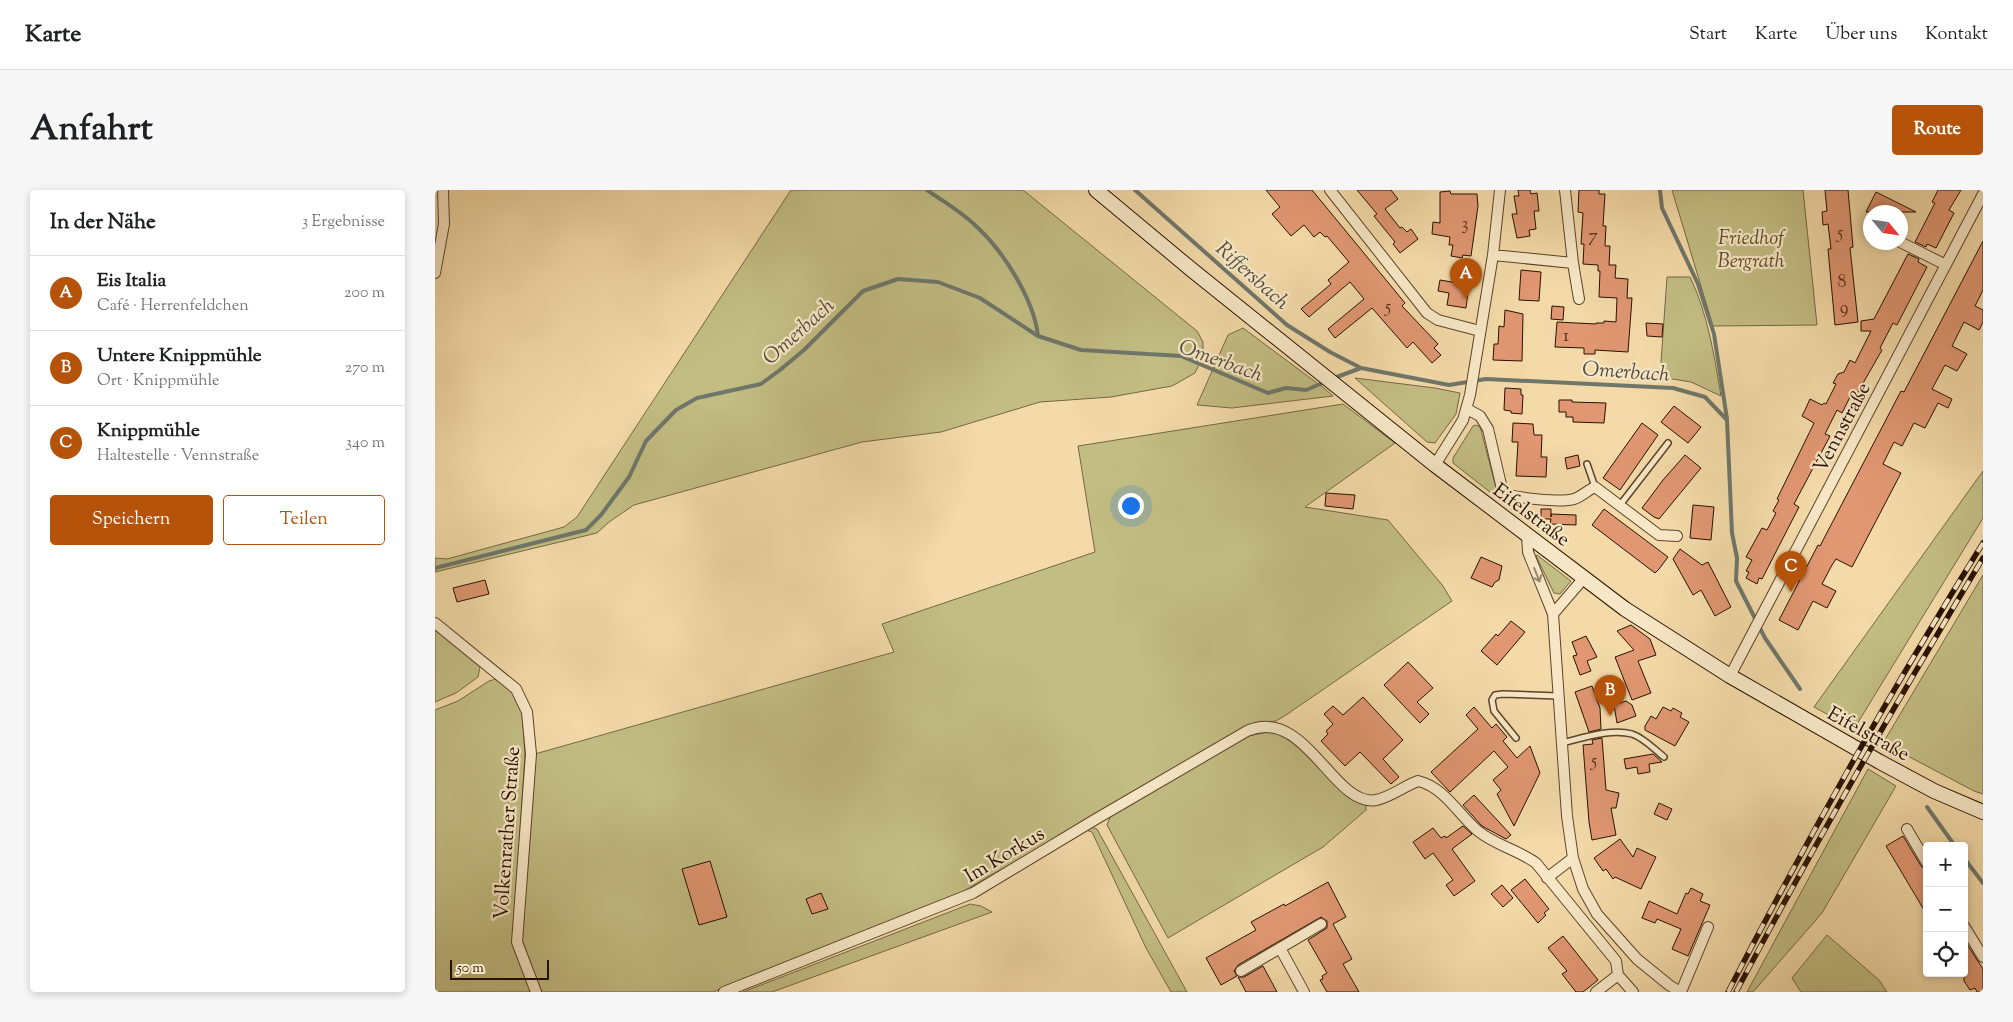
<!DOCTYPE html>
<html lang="de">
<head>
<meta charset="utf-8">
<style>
  :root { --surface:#fff; --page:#f6f6f6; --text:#202124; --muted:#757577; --line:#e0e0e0; --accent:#b45309 }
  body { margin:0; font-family:"Sorts Mill Goudy",serif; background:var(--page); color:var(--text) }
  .controls { position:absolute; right:15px; bottom:15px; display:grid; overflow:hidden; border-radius:5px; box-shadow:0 2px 8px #0003 }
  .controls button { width:45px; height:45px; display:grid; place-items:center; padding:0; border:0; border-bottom:1px solid var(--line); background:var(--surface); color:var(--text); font:25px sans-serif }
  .compass { position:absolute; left:1428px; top:15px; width:45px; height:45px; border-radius:50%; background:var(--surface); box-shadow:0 2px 8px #0003; rotate:119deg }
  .scale { position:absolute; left:15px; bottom:12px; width:99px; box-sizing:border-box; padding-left:5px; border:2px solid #291100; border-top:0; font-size:14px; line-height:18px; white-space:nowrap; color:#291100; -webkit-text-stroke:4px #f7e7c6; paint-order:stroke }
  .you { position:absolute; left:695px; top:315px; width:18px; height:18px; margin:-12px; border:4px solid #fff; border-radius:50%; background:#1a73e8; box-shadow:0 0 0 8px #1a73e833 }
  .badge { display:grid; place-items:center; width:32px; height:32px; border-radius:50%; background:var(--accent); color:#fff; font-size:16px; font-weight:700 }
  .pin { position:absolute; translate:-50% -41px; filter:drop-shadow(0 1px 2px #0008) }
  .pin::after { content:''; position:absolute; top:26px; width:18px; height:15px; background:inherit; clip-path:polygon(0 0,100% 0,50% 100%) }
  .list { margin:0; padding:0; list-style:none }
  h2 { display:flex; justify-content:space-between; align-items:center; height:65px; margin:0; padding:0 20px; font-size:21px }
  h2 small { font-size:16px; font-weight:400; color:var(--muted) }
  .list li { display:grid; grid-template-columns:32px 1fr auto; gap:15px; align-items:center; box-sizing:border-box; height:75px; padding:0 20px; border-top:1px solid var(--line) }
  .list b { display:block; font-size:19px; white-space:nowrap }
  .list p { margin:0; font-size:16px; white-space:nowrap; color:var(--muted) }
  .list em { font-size:16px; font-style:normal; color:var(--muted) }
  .actions { display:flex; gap:10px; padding:15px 20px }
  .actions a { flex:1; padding:11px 0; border:1px solid var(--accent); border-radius:5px; text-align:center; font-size:18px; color:var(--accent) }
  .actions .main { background:var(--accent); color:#fff }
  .icon { flex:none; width:28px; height:28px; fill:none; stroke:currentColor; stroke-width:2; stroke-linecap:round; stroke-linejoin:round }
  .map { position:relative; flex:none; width:1548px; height:802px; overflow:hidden; border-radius:5px }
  header { display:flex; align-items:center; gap:30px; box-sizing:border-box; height:70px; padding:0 25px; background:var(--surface); border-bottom:1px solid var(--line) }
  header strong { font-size:24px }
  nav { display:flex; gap:28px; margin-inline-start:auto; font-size:18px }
  .intro { display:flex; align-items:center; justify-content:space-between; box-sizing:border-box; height:120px; padding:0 30px }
  h1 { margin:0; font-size:35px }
  .button { padding:12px 22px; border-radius:5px; background:var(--accent); color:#fff; font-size:18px; font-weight:700 }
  main { display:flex; gap:30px; padding:0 30px }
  aside { flex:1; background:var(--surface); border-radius:5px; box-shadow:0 2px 8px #0003 }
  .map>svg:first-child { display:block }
</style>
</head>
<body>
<header>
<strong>Karte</strong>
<nav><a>Start</a><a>Karte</a><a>Über uns</a><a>Kontakt</a></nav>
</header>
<div class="intro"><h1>Anfahrt</h1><a class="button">Route</a></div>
<main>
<aside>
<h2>In der Nähe<small>3 Ergebnisse</small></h2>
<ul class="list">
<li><span class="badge">A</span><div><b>Eis Italia</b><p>Café · Herrenfeldchen</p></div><em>200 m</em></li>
<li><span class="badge">B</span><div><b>Untere Knippmühle</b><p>Ort · Knippmühle</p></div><em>270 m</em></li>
<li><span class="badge">C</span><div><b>Knippmühle</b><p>Haltestelle · Vennstraße</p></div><em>340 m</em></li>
</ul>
<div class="actions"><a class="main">Speichern</a><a>Teilen</a></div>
</aside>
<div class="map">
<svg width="1548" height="802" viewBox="0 0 1548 802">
  <rect width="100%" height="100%" fill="#f3daa8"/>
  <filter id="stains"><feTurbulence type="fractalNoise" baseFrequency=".004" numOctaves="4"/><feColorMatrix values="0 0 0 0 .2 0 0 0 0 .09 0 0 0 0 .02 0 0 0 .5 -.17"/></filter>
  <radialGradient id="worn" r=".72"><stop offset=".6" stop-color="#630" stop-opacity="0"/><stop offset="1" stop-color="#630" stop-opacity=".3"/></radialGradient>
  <path fill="#c2bd83" stroke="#766742" d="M 356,0 L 588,0 L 762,141 L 768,152 L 768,167 L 760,183 L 737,196 L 676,207 L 605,212 L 506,242 L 427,252 L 199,315 L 174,332 L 162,343 L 0,382 L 0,368 L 12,369 L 129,337 L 142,327 Z
    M 1237,0 L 1368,0 L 1382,135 L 1278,136 Z
    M 1232,87 L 1255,87 C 1273,124 1279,165 1286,206 L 1256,192 L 1225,187 Z
    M 808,138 L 890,199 L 898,206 L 797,218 L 762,215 L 793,145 Z
    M 920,188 L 1000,198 L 1025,203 L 1021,224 L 1000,253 L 992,252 Z
    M 908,214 L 960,253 L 870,317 L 953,330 L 1008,396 L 1017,411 L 851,525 L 841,531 L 820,533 L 811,538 L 501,717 L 278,802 L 105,802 L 88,757 L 86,746 L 100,564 L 459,462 L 447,434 L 660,362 L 643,256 Z
    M 1040,235 L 1044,236 L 1046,240 L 1063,306 L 1060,306 L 1018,273 L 1018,268 L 1038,236 Z
    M 1548,281 L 1548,328 L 1419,539 L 1379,517 Z
    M 1102,365 L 1136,391 L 1125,404 L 1119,403 L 1101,366 Z
    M 1548,385 L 1548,604 L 1539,601 L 1448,553 Z
    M 0,440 L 45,477 L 43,487 L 21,503 L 0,512 Z
    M 61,489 L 69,493 L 78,503 L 87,523 L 90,564 L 78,755 L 96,802 L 0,802 L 0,520 L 23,511 L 54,491 Z
    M 833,542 L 851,546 L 859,550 L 915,607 L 931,615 L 931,620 L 888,657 L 733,748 L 672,635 L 677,622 L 813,546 Z
    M 1433,579 L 1461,596 L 1387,723 L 1318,802 L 1312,802 Z
    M 656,637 L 662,639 L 752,802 L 736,802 L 711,758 L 657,642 L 651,640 Z
    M 535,714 L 546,716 L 557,722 L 337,802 L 308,802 Z
    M 1392,745 L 1444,790 L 1452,802 L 1366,802 L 1357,788 Z"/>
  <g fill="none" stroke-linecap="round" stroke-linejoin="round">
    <path stroke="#6f766a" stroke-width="4" d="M 492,0 C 509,12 527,22 542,37 C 569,62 599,110 603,146
      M 700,0 L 852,135 L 895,162 L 926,178
      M 1225,0 L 1227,18 L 1263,94 L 1279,144 L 1292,229
      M 899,188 L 926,178 L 1014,195 L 1051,189 L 1238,198 L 1270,207 L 1292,230 L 1297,343 L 1302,368 L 1301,391 L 1330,448 L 1365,499
      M 0,378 L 151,340 L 166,325 L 194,287 L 211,251 L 241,220 L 262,208 L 326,194 L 345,180 L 369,160 L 428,101 L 463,89 L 503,92 L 545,108 L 603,146 L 646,160 L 746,166 L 833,203 L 851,198 L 871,200 L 890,192
      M 1492,617 L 1520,656
      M 1529,668 L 1548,693"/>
  </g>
  <path fill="#e09772" stroke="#291100" d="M 831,0 L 877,0 L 970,113 L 967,116 L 1003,154 L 999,158 L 1006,165 L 997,173 L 978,152 L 972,158 L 937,118 L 900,148 L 893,139 L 929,109 L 915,92 L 874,127 L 866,119 L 896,94 L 893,90 L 914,72 L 892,46 L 890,47 L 885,42 L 879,47 L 869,35 L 856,46 L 837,24 L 845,17 Z
    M 922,0 L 956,0 L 963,9 L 950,19 L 965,38 L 967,37 L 972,42 L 976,39 L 983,49 L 965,63 L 958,54 L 960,52 L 939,26 L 942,24 Z
    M 1083,0 L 1095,0 L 1096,4 L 1102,3 L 1104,21 L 1099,21 L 1101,39 L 1094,40 L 1095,46 L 1082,48 L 1077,24 L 1082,24 L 1079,6 L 1084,6 Z
    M 1144,0 L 1164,0 L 1164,4 L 1170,4 L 1168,36 L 1171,36 L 1170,56 L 1175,56 L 1174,75 L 1181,75 L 1180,88 L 1193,89 L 1192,108 L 1197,108 L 1193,162 L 1160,160 L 1160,164 L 1149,164 L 1149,158 L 1120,157 L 1122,132 L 1161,134 L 1161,133 L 1169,133 L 1169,131 L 1181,132 L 1182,108 L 1164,107 L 1165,81 L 1163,81 L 1163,75 L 1148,74 L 1149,54 L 1146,54 L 1148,23 L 1143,22 Z
    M 1390,0 L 1413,0 L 1418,57 L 1415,58 L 1423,132 L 1400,135 L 1393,59 L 1396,59 L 1393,34 L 1388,35 L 1387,22 L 1392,21 Z
    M 1503,0 L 1526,0 L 1514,20 L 1519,23 L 1501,58 L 1492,54 L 1491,57 L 1480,52 L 1500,13 L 1497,12 Z
    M 1015,1 L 1016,4 L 1042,4 L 1043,16 L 1036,66 L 1028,65 L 1027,68 L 1016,66 L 1018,55 L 1014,55 L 1015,47 L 997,44 L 998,32 L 1005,33 L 1005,2 Z
    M 1441,2 L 1481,22 L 1431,22 Z
    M 1548,51 L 1548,100 L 1540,116 L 1548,120 L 1548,132 L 1544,140 L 1529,132 L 1517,156 L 1532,164 L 1522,181 L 1510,175 L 1497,199 L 1517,209 L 1513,218 L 1503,213 L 1490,238 L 1479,233 L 1467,256 L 1459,252 L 1448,274 L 1466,283 L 1417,377 L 1401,369 L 1397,375 L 1387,394 L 1401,401 L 1392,418 L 1378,411 L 1363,440 L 1344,430 L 1383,355 L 1385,356 L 1466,201 L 1469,202 Z
    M 1473,64 L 1484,69 L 1483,72 L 1492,77 L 1462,135 L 1458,133 L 1445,158 L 1447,160 L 1419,209 L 1415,207 L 1407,223 L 1402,220 L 1390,244 L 1395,246 L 1359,314 L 1364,317 L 1327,389 L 1324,388 L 1322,394 L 1311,388 L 1314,382 L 1311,381 L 1317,370 L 1311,367 L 1327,338 L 1332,340 L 1341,323 L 1338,321 L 1344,310 L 1342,309 L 1379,233 L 1367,226 L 1370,220 L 1375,209 L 1387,215 L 1389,213 L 1391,214 L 1401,194 L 1398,193 L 1403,184 L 1409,182 L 1415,170 L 1420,173 L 1436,141 L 1426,141 L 1426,131 L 1439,129 Z
    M 1086,80 L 1106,82 L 1104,111 L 1084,110 Z
    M 1005,90 L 1034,95 L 1031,118 L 1012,115 L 1014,103 L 1003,101 Z
    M 1117,116 L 1129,117 L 1128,130 L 1116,129 Z
    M 1070,120 L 1088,124 L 1087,171 L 1058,170 L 1059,154 L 1063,154 L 1064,136 L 1069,137 Z
    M 1211,133 L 1228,134 L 1227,147 L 1212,146 Z
    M 1070,198 L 1086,199 L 1086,205 L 1088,205 L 1087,224 L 1076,223 L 1076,221 L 1069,220 Z
    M 1124,210 L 1137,210 L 1137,212 L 1171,213 L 1169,233 L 1138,232 L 1138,227 L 1131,227 L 1131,222 L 1124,222 Z
    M 1239,216 L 1266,237 L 1253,253 L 1226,232 Z
    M 1078,233 L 1098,234 L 1099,245 L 1107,245 L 1106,267 L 1112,267 L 1111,287 L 1081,286 L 1083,252 L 1077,252 Z
    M 1207,233 L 1223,245 L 1185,300 L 1168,288 Z
    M 1143,265 L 1145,276 L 1132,279 L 1130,268 Z
    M 1250,265 L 1266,278 L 1224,329 L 1219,327 L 1207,318 L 1228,290 Z
    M 891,303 L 920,305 L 918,319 L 890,316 Z
    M 1258,315 L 1279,317 L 1276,350 L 1255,348 Z
    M 1106,319 L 1116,319 L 1116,327 L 1116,324 L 1141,325 L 1141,335 L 1115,334 L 1116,329 L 1106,329 Z
    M 1169,319 L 1233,367 L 1224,379 L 1220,383 L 1157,335 Z
    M 1245,359 L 1267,375 L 1273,372 L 1296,417 L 1280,426 L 1266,400 L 1258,405 L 1238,369 Z
    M 1046,367 L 1067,376 L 1064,390 L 1060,392 L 1057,397 L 1036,388 Z
    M 50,390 L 54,404 L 22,412 L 18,398 Z
    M 1076,431 L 1090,442 L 1062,475 L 1046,461 L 1061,444 L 1063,446 Z
    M 1196,435 L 1215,449 L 1221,465 L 1203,471 L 1216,503 L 1197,510 L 1180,467 L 1199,460 L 1182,441 Z
    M 1151,446 L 1162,467 L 1152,471 L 1156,481 L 1145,485 L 1138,466 L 1142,465 L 1137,452 Z
    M 973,472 L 998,498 L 982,512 L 994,524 L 985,533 L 949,495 Z
    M 1157,496 L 1165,518 L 1166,539 L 1154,542 L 1140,502 Z
    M 928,507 L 968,550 L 948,569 L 964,587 L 956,594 L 925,562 L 910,576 L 886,551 L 893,544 L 891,541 L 898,534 L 889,524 L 898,516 L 908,525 Z
    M 1191,511 L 1197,515 L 1201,526 L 1182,533 L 1179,515 Z
    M 1039,517 L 1057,538 L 1061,534 L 1072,547 L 1068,551 L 1082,568 L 1095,556 L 1105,583 L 1079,636 L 1062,604 L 1066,600 L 1058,590 L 1073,577 L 1059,561 L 1015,602 L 996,582 L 1043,539 L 1031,525 Z
    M 1228,517 L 1236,521 L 1238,518 L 1247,523 L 1245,527 L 1254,532 L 1240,556 L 1210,540 L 1210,536 L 1216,526 L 1221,529 Z
    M 1167,548 L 1171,600 L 1184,603 L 1181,618 L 1176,618 L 1181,645 L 1157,650 L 1154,632 L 1148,555 L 1158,554 L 1157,550 Z
    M 1218,564 L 1227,572 L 1214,574 L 1215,582 L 1203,584 L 1202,577 L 1191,579 L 1189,569 Z
    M 1039,605 L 1076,645 L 1071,649 L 1047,636 L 1028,615 Z
    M 1224,613 L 1237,619 L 1232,630 L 1219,624 Z
    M 1028,636 L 1037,644 L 1017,659 L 1040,691 L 1019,706 L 1011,695 L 1018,690 L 998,663 L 990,669 L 978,652 L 998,638 L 1006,648 L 1010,646 L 1011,648 Z
    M 1468,646 L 1486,676 L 1492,682 L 1492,725 L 1451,656 Z
    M 1185,649 L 1198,667 L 1202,658 L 1221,667 L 1206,699 L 1180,687 L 1178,689 L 1171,679 L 1168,681 L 1159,668 Z
    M 275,671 L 292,727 L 264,735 L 247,679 Z
    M 1090,689 L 1114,719 L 1109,723 L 1111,725 L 1103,733 L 1076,700 Z
    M 893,692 L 911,727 L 898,734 L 917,769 L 908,774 L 924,802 L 892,802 L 885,790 L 888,789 L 887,786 L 892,783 L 873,750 L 892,738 L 892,731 L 886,727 L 803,775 L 799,781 L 802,786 L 786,795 L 771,768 L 821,740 L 816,732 L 849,714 L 850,716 Z
    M 1067,695 L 1078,708 L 1068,717 L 1056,704 Z
    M 1256,698 L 1268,704 L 1265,711 L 1275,715 L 1253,766 L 1237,759 L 1246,739 L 1222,729 L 1220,733 L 1207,728 L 1214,711 L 1242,724 L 1251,703 L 1253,704 Z
    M 386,703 L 393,719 L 377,724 L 371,709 Z
    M 1128,746 L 1163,790 L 1148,802 L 1141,802 L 1127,784 L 1132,781 L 1113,758 Z
    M 1529,750 L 1548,779 L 1548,802 L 1542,802 L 1540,798 L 1535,800 L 1529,791 Z
    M 828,776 L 842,802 L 811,802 L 803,787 L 809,787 Z"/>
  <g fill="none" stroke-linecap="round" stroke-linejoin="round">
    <defs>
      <path id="service" d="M 1152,274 L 1160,297
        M 1185,315 L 1233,253
        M 1081,548 L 1059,521 L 1057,510 L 1060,505 L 1068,504 L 1123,506
        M 1127,553 C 1148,548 1176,538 1197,544 C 1209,548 1219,559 1229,567"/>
      <path id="minor" d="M 895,0 L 992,123 L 1003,130 L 1045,141
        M 1465,52 L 1511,75
        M 1058,65 L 1138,73 L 1130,0
        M 1138,73 L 1144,109
        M 0,83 L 9,34 L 8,0
        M 1032,219 L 1045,226 L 1053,239 L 1068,303 C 1081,308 1126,313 1139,309 C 1146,307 1153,300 1160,297 L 1224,345 L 1242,346
        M 1000,275 L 1028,230 L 1035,205 L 1058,65 L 1065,0
        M 1092,345 L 1093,362 L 1118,424 L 1132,626 L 1138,668 L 1148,699 L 1162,724 L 1202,769 L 1234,795 L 1245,802
        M 1118,424 L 1148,389
        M 0,433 L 81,499 L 92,522 L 96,564 L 82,752 L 101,802
        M 1295,486 L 1548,4
        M 1472,639 L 1492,673
        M 1112,688 L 1138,668
        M 1529,736 L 1548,767
        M 845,758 L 869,802
        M 806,781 L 886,734
        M 289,802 L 538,703 L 661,629 L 812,541 C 870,515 899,618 941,610 C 956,607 969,596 983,591 C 1009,597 1023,624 1043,641 C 1060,655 1083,660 1101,673 L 1181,771 L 1183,785 L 1198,802
        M 1161,802 L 1183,785
        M 1246,802 L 1273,737"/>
      <path id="secondary" d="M 661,0 L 757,80 L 1000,275 L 1190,419 L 1295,486 L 1445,572 L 1499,601 L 1548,622"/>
    </defs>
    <use href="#service" stroke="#5c432a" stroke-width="8"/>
    <use href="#minor" stroke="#5c432a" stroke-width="12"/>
    <use href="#secondary" stroke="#291100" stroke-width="16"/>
    <use href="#service" stroke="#f7e7c6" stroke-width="5"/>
    <use href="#minor" stroke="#f7e7c6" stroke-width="10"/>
    <use href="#secondary" stroke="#f7e7c6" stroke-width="14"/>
    <defs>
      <path id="rail" d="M 1293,802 C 1372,649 1457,499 1548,353
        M 1301,802 C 1379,655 1462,511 1548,368"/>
    </defs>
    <use href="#rail" stroke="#291100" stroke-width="5.5"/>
    <use href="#rail" stroke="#f7e7c6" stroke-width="4" stroke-dasharray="11" stroke-linecap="butt"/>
  </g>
  <defs><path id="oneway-shaft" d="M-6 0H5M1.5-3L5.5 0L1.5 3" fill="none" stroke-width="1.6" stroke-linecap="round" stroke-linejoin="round" transform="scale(1.25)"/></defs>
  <use stroke="#9a876d" href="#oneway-shaft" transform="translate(1102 385) rotate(68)"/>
  <g text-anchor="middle" stroke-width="4.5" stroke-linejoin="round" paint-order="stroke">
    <g font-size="18" fill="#57321c">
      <text x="1030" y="39">3</text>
      <text x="1405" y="48">5</text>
      <text x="1158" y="51">7</text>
      <text x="1407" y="97">8</text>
      <text x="953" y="122">5</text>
      <text x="1409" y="123">9</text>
      <text x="1131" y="151">1</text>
      <text x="1159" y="576">5</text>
    </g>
    <g font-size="20" font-style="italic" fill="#5f4d2e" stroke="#f7e7c6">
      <text x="1316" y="54">Friedhof<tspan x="1316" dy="23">Bergrath</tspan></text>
    </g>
    <g font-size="20" fill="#291100" stroke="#f7e7c6">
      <text transform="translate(1406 237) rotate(-62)" y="7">Vennstraße</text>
      <text transform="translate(1097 324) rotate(37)" y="7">Eifelstraße</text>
      <text transform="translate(1434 543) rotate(29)" y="7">Eifelstraße</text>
      <text transform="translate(71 643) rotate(-86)" y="7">Volkenrather Straße</text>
      <text transform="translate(569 664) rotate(-31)" y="7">Im Korkus</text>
    </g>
    <g font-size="21" font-style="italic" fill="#524c3e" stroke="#f7e7c6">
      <text transform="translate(818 85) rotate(42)" y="7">Riffersbach</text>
      <text transform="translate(363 141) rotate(-42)" y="7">Omerbach</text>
      <text transform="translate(786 170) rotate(20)" y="7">Omerbach</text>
      <text transform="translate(1191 181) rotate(4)" y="7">Omerbach</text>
    </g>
  </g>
  <rect width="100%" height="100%" filter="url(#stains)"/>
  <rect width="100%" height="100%" fill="url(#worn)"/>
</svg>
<div class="controls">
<button>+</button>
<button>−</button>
<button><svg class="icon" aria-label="locate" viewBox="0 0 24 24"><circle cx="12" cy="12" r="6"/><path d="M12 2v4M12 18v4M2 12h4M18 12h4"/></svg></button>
</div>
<svg class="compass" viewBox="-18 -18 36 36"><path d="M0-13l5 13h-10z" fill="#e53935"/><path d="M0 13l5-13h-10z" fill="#757577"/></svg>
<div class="scale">50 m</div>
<div class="you"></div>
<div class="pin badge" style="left:1031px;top:109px">A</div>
<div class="pin badge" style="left:1175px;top:526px">B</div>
<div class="pin badge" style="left:1356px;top:402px">C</div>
</div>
</main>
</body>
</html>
